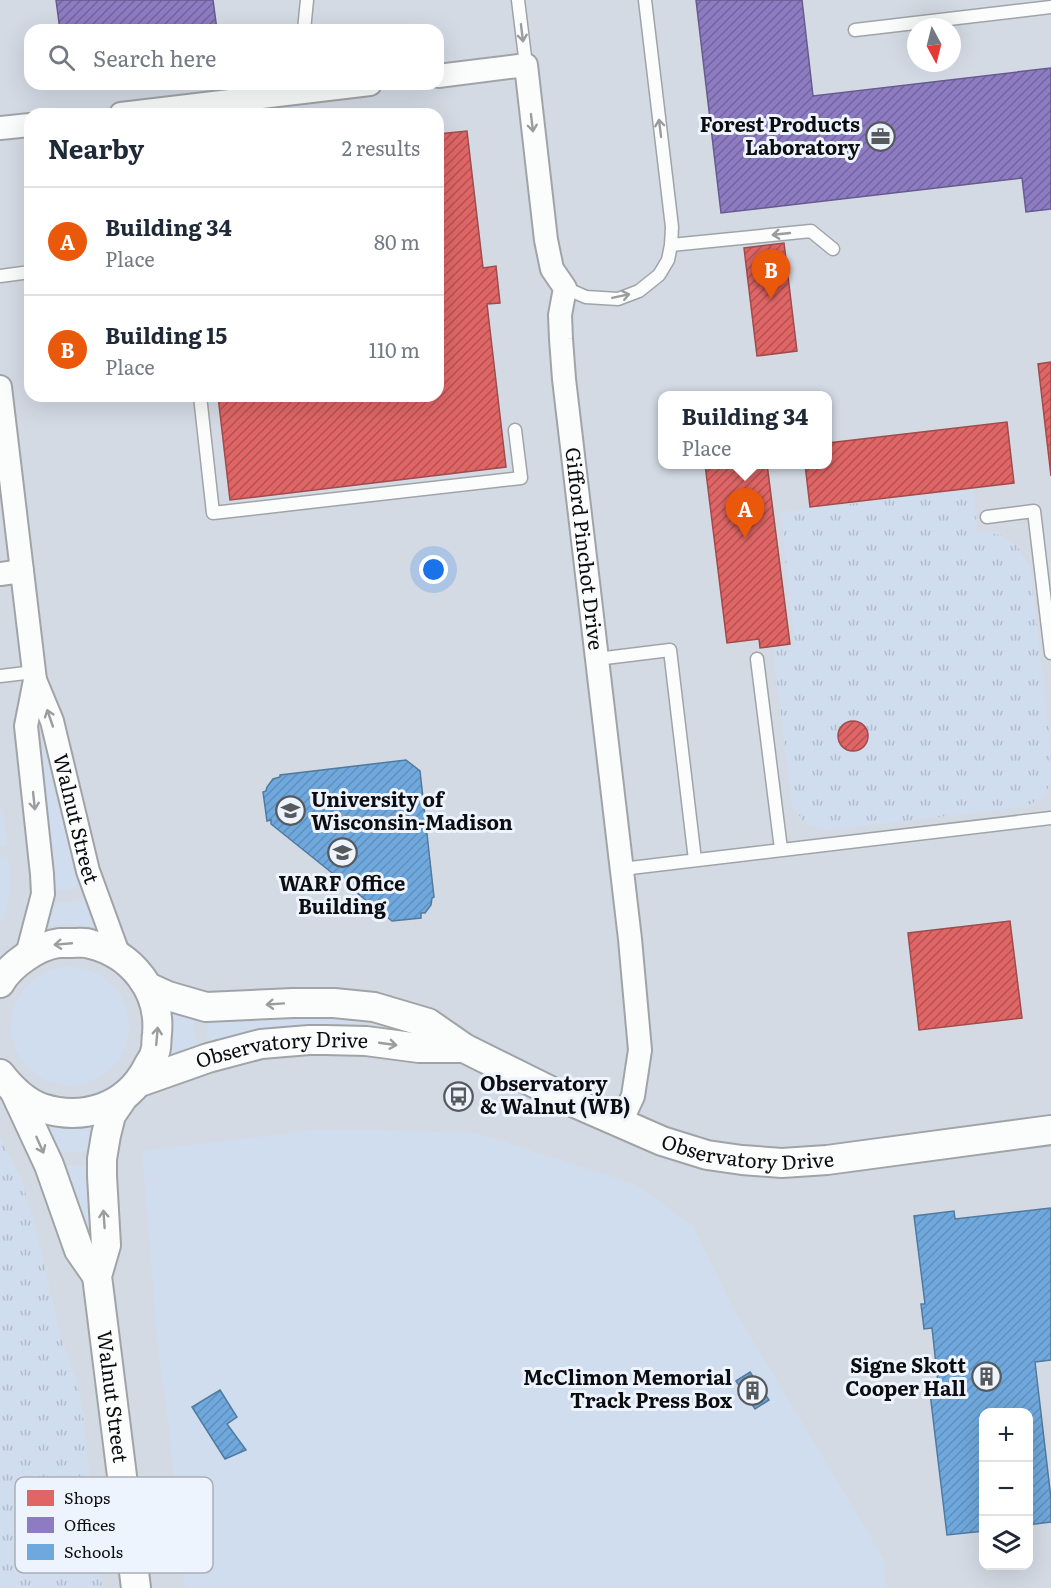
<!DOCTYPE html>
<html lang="en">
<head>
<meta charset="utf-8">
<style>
  :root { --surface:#fff; --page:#f6f6f7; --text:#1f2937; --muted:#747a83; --line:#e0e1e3; --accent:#ea580c }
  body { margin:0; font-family:Literata,serif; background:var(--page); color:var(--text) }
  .controls { position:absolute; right:18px; bottom:18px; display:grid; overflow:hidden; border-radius:12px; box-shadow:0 6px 24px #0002 }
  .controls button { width:54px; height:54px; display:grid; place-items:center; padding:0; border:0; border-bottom:2px solid var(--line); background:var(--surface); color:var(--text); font:30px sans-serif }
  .compass { position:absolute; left:907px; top:18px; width:54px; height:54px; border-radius:50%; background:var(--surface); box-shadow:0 6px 24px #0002; rotate:173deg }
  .you { position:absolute; left:434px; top:570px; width:21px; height:21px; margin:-15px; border:4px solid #fff; border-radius:50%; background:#1a73e8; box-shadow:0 0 0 9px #1a73e833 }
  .badge { display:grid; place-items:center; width:39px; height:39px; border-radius:50%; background:var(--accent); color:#fff; font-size:20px; font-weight:700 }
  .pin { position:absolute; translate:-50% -50px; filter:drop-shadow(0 2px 3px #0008) }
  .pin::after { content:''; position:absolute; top:32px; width:21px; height:18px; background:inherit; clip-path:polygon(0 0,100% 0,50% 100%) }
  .popup { position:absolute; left:658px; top:391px; width:174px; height:78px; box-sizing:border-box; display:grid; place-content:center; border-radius:12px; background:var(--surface); filter:drop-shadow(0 2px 4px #0005); font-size:20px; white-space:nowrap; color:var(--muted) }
  .popup b { font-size:22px; color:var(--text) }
  .popup::after { content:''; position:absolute; left:50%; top:100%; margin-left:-12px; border:12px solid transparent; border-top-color:var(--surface) }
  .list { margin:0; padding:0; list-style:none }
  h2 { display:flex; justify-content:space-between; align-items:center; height:78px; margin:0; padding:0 24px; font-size:26px }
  h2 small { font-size:20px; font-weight:400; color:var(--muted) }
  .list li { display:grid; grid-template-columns:39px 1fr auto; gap:18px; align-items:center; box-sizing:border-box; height:108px; padding:0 24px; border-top:2px solid var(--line) }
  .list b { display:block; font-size:22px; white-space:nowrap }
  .list p { margin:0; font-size:20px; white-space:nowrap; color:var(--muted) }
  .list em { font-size:20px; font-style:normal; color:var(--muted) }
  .icon { flex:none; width:33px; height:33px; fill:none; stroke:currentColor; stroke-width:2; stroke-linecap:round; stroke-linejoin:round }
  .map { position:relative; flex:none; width:1051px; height:1588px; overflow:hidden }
  .search { position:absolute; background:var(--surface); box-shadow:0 6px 24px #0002; left:24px; top:24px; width:420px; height:66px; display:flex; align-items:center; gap:15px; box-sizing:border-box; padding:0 21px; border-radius:18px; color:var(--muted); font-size:22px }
  .panel { position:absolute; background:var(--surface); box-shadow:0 6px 24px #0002; left:24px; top:108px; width:420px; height:294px; border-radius:18px }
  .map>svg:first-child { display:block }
</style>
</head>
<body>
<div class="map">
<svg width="1051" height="1588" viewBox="0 0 1051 1588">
  <defs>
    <pattern id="park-tufts" width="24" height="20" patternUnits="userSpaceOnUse" patternTransform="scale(1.5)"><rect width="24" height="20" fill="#d0ddee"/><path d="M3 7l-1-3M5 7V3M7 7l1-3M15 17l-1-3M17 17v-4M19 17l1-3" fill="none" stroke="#b1bccb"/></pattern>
    <pattern id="shops-hatch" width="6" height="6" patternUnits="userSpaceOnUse" patternTransform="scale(1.5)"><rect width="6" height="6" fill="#e06666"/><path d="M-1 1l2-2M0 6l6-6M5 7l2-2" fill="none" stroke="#b45253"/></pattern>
    <pattern id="offices-hatch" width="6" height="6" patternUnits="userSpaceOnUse" patternTransform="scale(1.5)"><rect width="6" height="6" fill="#8e7cc3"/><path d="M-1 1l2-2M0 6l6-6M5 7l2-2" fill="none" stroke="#72649d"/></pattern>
    <pattern id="schools-hatch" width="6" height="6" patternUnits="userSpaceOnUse" patternTransform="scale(1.5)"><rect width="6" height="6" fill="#6fa8dc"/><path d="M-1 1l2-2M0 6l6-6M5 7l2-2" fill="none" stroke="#5f8fbc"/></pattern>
  </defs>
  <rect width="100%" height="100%" fill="#e4e8ec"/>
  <path fill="#d3dae4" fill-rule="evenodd" d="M 0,0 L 1051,0 L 1051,1588 L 0,1588 ZM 916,27 L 952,27 L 952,63 L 916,63 ZM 30,30 L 438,30 L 438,84 L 30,84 ZM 30,114 L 438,114 L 438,396 L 30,396 ZM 662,396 L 828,396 L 828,464 L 662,464 ZM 984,1412 L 1028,1412 L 1028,1566 L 984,1566 Z"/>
  <path fill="#d0ddee" d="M 45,748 L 78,887 L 70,890 L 53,889 L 40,749 Z
    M 0,808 L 2,808 L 7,846 L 0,845 Z
    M 0,856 L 8,858 C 11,881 11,903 0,925 Z
    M 83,899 L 93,926 L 59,924 L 47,926 L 53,903 L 73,902 Z
    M11 1026a59 59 0 1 1 118 0a59 59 0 1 1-118 0Z
    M 172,1011 L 195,1018 L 194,1028 L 197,1046 L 169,1057 C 174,1040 175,1028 172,1011 Z
    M 269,1014 L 368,1018 L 367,1023 L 320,1024 L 276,1029 L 209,1044 L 207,1036 L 208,1020 Z
    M 92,1126 L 87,1151 L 73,1152 L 58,1154 L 45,1128 L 76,1129 Z
    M 323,1129 L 477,1133 L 634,1184 L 692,1225 L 732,1306 L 883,1558 L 886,1588 L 185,1588 L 168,1418 L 159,1359 L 142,1151 Z
    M 71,1165 L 87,1166 L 91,1223 L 84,1224 L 63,1167 Z"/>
  <path fill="url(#park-tufts)" d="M 973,490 L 977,531 L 1000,535 L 1017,546 L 1030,568 L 1051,750 L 1051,783 L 1042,798 L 1025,807 L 827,830 L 804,823 L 792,804 L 773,649 L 795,646 L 780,512 Z
    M 0,1138 L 21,1178 L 35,1226 L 62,1341 L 78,1385 L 83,1416 L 102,1588 L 0,1588 Z"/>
  <path fill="url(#shops-hatch)" stroke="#a04b4c" stroke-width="1.5" d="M 467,131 L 483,268 L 496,266 L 500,303 L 487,304 L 506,467 L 230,500 L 218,396 L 438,396 L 438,134 Z
    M 784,243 L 797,351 L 757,356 L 744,248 Z
    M 1051,362 L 1051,476 L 1038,364 Z
    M 1007,422 L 1014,483 L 810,507 L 805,464 L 828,464 L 828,443 Z
    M 705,464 L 767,464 L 790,644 L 760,648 L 759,639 L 727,643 Z
    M838 736a15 15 0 1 1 30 0a15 15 0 1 1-30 0Z
    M 1010,921 L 1022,1018 L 919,1030 L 908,933 Z"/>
  <path fill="url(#offices-hatch)" stroke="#675b8d" stroke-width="1.5" d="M 56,0 L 213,0 L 217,30 L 60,30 Z
    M 696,0 L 802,0 L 813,96 L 1051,68 L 1051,209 L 1026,212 L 1022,178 L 721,213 Z"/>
  <path fill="url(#schools-hatch)" stroke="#517a9f" stroke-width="1.5" d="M 406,760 L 420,771 L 434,897 L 432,898 L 431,905 L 425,913 L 421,913 L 421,918 L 392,921 L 271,824 L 271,820 L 267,821 L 263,792 L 266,791 L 267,787 L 273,779 L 280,777 L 280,775 Z
    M 1051,1208 L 1051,1360 L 1035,1362 L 1051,1499 L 1051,1522 L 1028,1525 L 1028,1412 L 984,1412 L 984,1531 L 947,1535 L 930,1393 L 939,1392 L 932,1328 L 924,1329 L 921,1304 L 925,1304 L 914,1216 L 954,1211 L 955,1219 Z
    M 750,1372 L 769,1400 L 755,1409 L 736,1381 Z
    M 220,1390 L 237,1417 L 227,1424 L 246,1450 L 225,1459 L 192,1407 Z"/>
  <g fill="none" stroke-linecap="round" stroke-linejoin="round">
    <defs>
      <path id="service" d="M 518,0 L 526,65
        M 304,30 L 307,0
        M 855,30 L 1051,7
        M 671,245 L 811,231 L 833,249
        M 0,276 L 30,272
        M 565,288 L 586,297 L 618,299 L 639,291 L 659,275 L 668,260 L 671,245 L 672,227 L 645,0
        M 200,396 L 213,513 L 521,478 L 515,430
        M 987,517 L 1034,511 L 1051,653
        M 597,659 L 670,650 L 695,860
        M 757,659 L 781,849
        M 0,676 L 34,672
        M 622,869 L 1051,818"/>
      <g id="minor">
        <path id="s1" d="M 438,76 L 526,65 L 546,240 L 552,269 L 565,288 L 560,315 L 561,339 L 564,379 L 630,939 L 640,1050 L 633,1096 L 620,1124"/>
        <path d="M 121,114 L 370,84"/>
        <path d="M 0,128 L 30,125"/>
        <path id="s2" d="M 0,387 L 35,680 L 52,721 L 88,871 L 119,956"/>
        <path d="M 0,574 L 22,571"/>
        <path d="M 27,955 L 43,894 L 42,874 L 26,726 L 35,680"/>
      </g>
      <g id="tertiary">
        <path d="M 0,983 C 10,965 37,946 59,943 C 63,943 68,943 72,943 C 78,943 85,942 90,944 C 132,954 161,991 157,1034 C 156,1040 157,1047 155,1052 C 154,1058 149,1063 147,1068 C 126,1108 83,1121 42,1108 C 24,1102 11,1088 0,1074"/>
        <path id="s3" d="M 148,987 L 168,996 L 206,1007 L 293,1003 L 334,1003 L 374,1007 L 428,1023 L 464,1048 L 575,1103 L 662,1141 L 707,1155 L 742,1160 L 782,1163 L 827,1160 L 1051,1130"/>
        <path id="s4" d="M 140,1082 L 208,1058 L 261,1044 L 309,1040 L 325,1040 L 366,1041 L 419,1048 L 464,1048"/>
        <path d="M 15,1092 L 49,1165 L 79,1250 L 97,1276"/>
        <path id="s5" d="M 124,1096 L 111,1115 L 106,1135 L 102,1159 L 102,1176 L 106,1245 L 97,1276 L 136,1588"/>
      </g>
    </defs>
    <use href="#service" stroke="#a1a4a7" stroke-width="15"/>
    <use href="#minor" stroke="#a1a4a7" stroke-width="26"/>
    <use href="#tertiary" stroke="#a1a4a7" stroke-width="32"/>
    <use href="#service" stroke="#fbfcfc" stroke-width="12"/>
    <use href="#minor" stroke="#fbfcfc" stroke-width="22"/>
    <use href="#tertiary" stroke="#fbfcfc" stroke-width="28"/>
  </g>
  <defs><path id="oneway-shaft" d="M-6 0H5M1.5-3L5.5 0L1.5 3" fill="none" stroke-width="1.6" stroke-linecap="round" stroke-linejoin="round" transform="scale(1.5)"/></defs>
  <g stroke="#9b9c9e">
    <use href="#oneway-shaft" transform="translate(522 33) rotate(83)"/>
    <use href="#oneway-shaft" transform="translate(532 123) rotate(83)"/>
    <use href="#oneway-shaft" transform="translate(660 128) rotate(-97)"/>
    <use href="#oneway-shaft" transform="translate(781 234) rotate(174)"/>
    <use href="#oneway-shaft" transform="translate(621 296) rotate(-12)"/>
    <use href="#oneway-shaft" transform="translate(50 718) rotate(-109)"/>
    <use href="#oneway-shaft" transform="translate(34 801) rotate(84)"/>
    <use href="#oneway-shaft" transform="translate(63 944) rotate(175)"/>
    <use href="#oneway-shaft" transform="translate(275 1004) rotate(176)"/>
    <use href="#oneway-shaft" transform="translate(157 1036) rotate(-85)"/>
    <use href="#oneway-shaft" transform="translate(388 1044) rotate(8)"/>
    <use href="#oneway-shaft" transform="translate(40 1145) rotate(66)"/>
    <use href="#oneway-shaft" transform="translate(104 1219) rotate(-94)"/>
  </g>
  <defs>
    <symbol id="office-ring" viewBox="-11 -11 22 22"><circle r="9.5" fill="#eef4fe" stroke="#575a5d" stroke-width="1.5"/><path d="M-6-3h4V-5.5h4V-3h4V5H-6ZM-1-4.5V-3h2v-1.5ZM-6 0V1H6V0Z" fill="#575a5d"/></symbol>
    <symbol id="university-ring" viewBox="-11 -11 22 22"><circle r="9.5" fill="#eef4fe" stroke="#575a5d" stroke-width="1.5"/><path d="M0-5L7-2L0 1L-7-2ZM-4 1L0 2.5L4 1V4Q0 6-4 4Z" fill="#575a5d"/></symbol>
    <symbol id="bus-ring" viewBox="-11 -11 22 22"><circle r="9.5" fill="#eef4fe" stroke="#575a5d" stroke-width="1.5"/><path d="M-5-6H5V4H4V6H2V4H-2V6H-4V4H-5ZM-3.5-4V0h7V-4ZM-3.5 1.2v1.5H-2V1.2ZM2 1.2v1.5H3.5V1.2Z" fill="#575a5d"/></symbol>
    <symbol id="building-ring" viewBox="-11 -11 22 22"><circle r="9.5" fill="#eef4fe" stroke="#575a5d" stroke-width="1.5"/><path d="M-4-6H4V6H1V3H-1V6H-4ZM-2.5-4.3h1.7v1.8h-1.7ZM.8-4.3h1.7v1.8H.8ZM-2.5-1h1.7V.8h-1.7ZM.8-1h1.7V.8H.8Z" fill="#575a5d"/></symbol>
  </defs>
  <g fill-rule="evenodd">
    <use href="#office-ring" x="864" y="120" width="33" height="33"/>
    <use href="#university-ring" x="274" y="794" width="33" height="33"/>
    <use href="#university-ring" x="326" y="836" width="33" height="33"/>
    <use href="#bus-ring" x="442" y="1080" width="33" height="33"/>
    <use href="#building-ring" x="970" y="1360" width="33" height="33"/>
    <use href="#building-ring" x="736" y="1374" width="33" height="33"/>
  </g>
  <g text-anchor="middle" stroke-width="6" stroke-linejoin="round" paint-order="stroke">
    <g font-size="20" font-weight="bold" fill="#0b0d10" stroke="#eef4fe" text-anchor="end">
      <text x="860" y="132">Forest Products<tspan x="860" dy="23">Laboratory</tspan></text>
      <text x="311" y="807" text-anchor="start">University of<tspan x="311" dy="23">Wisconsin-Madison</tspan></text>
      <text x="342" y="891" text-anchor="middle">WARF Office<tspan x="342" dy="23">Building</tspan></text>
      <text x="480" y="1091" text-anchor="start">Observatory<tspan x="480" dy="23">&amp; Walnut (WB)</tspan></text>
      <text x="966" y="1373">Signe Skott<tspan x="966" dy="23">Cooper Hall</tspan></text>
      <text x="732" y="1385">McClimon Memorial<tspan x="732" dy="23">Track Press Box</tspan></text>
    </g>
    <g font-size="20" fill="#0b0d10" stroke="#eef4fe">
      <text dy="7" stroke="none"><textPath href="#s1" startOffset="580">Gifford Pinchot Drive</textPath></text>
      <text dy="7" stroke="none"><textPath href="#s2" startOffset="440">Walnut Street</textPath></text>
      <text dy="7" stroke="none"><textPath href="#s4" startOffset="147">Observatory Drive</textPath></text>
      <text dy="7" stroke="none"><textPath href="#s3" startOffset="636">Observatory Drive</textPath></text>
      <text dy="7" stroke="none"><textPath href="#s5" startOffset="308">Walnut Street</textPath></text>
    </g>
  </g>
  <rect x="15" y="1477" width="198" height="96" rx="9" fill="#eef4fe" stroke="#aaafb7" stroke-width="1.5"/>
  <rect x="27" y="1490" width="27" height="16" fill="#e06666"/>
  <rect x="27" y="1517" width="27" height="16" fill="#8e7cc3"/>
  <rect x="27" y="1544" width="27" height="16" fill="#6fa8dc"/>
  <g font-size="16" fill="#0b0d10">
    <text x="64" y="1504">Shops</text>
    <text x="64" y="1531">Offices</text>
    <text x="64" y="1558">Schools</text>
  </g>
</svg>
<div class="controls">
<button>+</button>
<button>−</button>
<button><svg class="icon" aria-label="layers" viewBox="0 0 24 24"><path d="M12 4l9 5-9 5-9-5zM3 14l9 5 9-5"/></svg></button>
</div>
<svg class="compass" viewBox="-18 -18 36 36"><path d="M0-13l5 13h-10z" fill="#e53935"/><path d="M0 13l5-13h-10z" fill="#747a83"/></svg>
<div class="you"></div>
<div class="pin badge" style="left:745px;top:538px">A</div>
<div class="popup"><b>Building 34</b>Place</div>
<div class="pin badge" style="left:771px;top:299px">B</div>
<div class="search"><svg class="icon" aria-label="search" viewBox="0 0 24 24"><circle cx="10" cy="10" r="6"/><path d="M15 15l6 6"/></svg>Search here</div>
<section class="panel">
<h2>Nearby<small>2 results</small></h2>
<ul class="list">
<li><span class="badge">A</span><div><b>Building 34</b><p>Place</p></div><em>80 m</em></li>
<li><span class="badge">B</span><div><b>Building 15</b><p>Place</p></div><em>110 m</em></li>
</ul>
</section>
</div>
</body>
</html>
